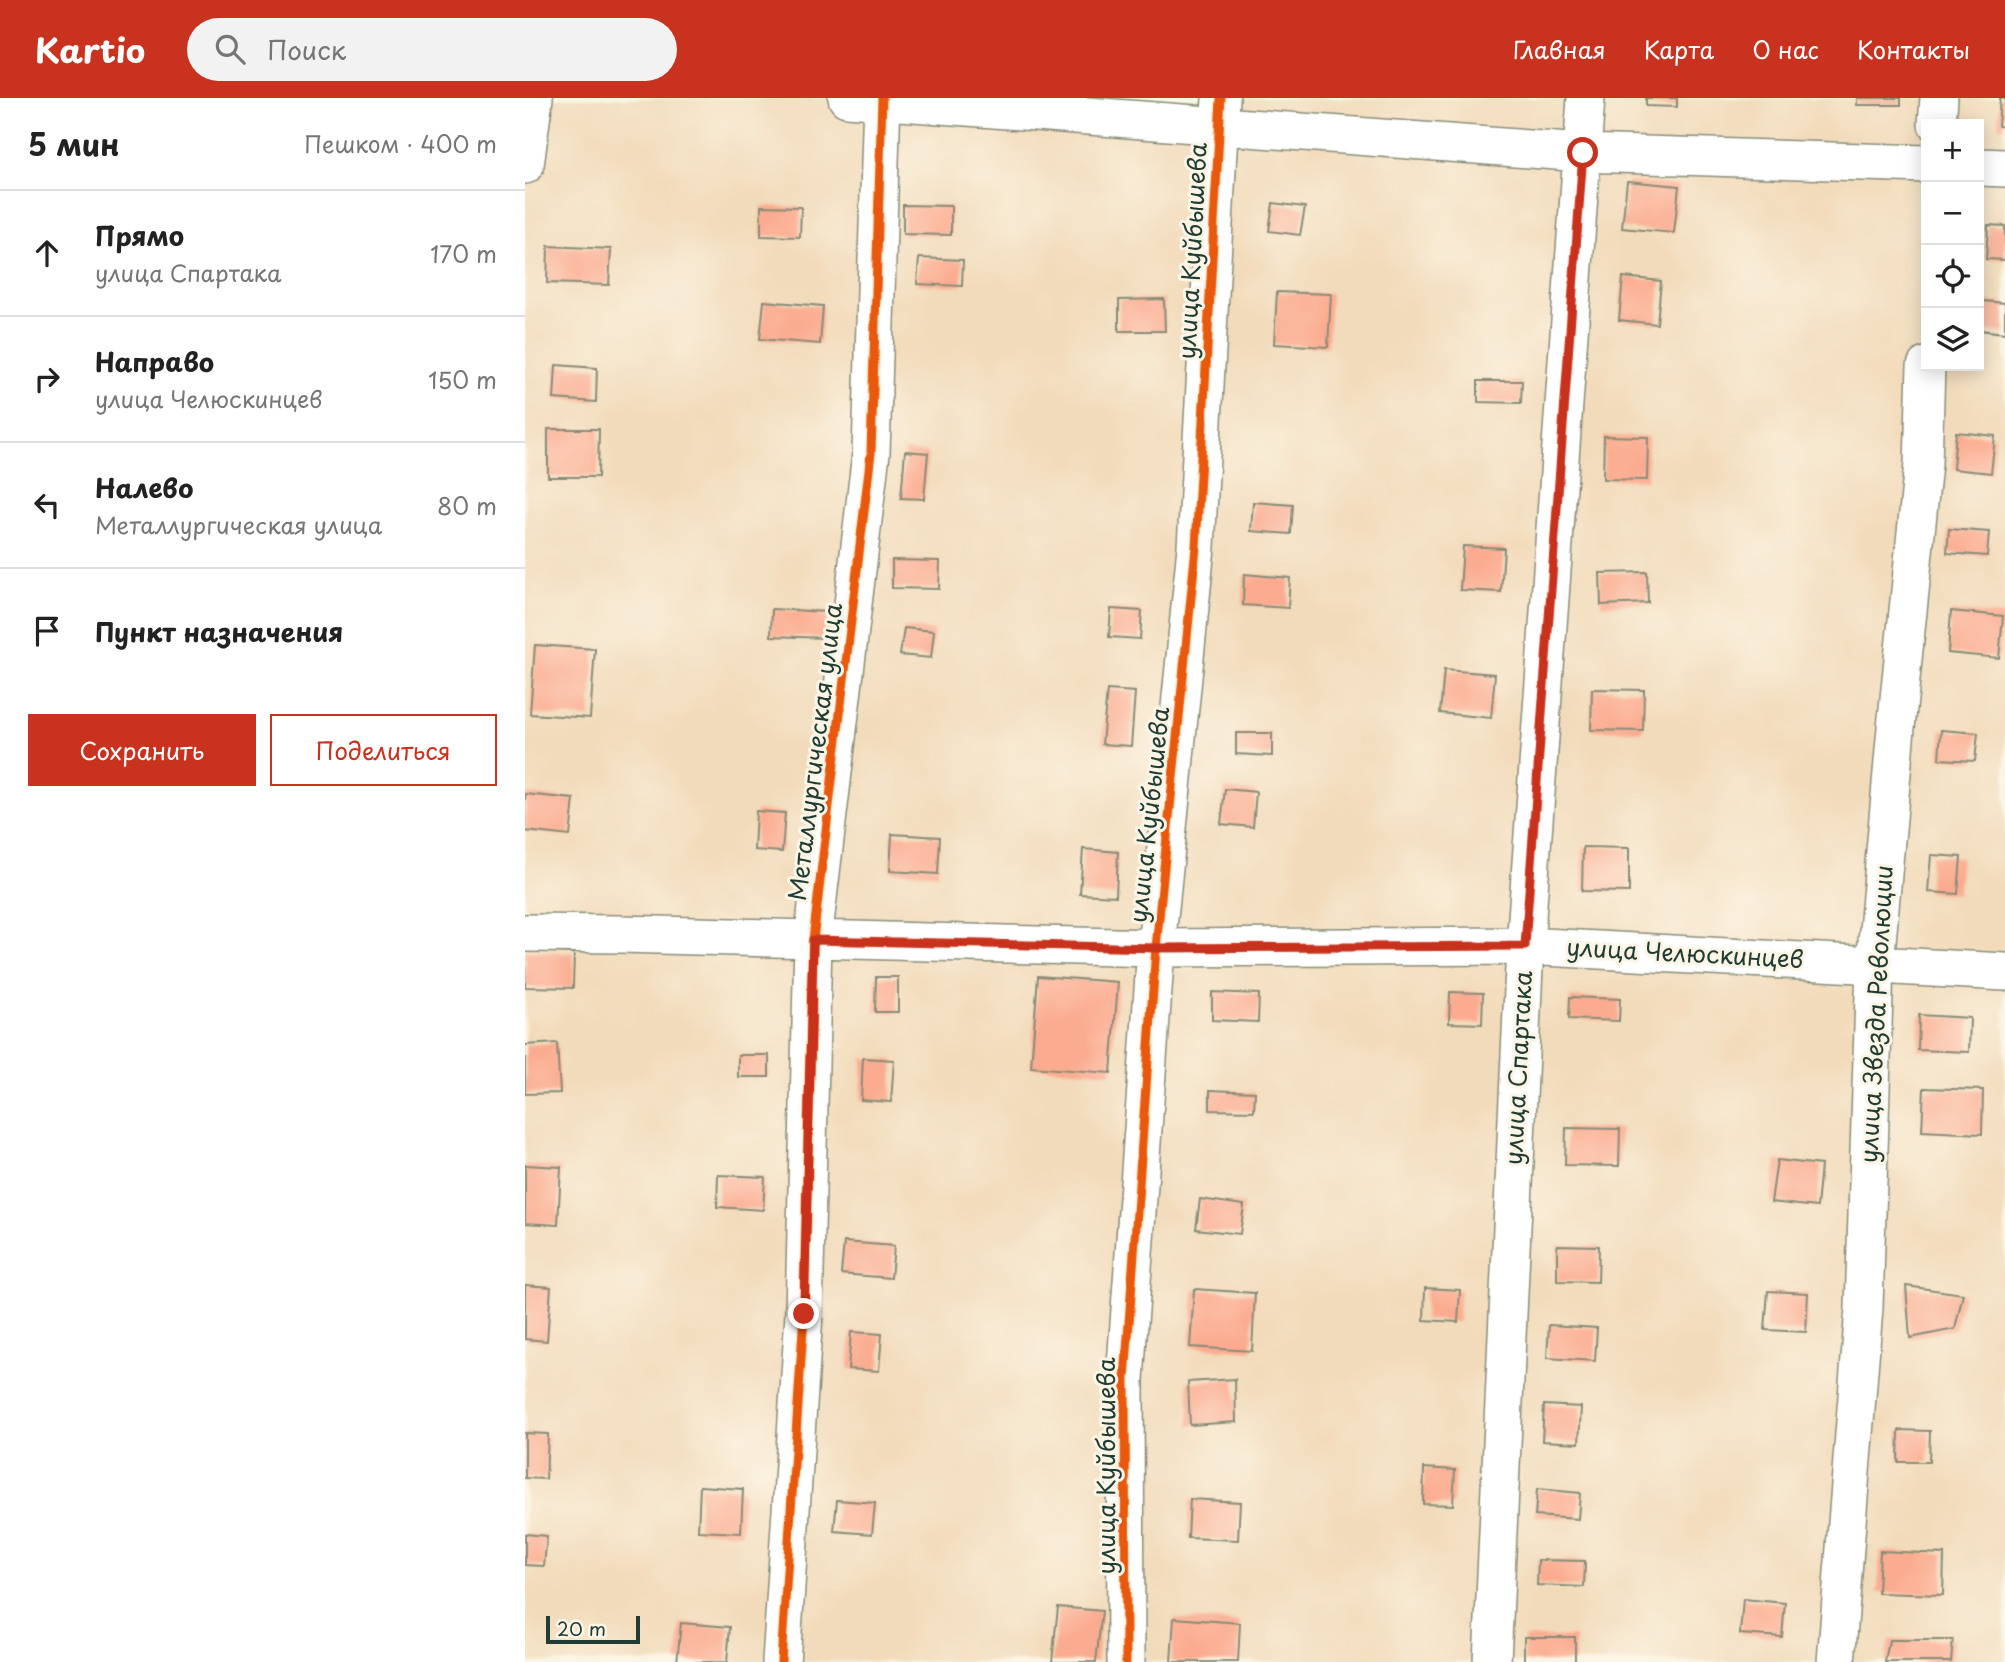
<!DOCTYPE html>
<html lang="ru">
<head>
<meta charset="utf-8">
<style>
  :root { --surface:#fff; --page:#f2f2f2; --text:#222; --muted:#767676; --line:#e0e0e0; --accent:#c8321e }
  body { margin:0; font-family:"Playpen Sans",sans-serif; background:var(--page); color:var(--text) }
  .controls { position:absolute; right:21px; top:21px; display:grid; overflow:hidden; border-radius:0px; box-shadow:0 4px 18px #0003 }
  .controls button { width:63px; height:63px; display:grid; place-items:center; padding:0; border:0; border-bottom:2px solid var(--line); background:var(--surface); color:var(--text); font:35px sans-serif }
  .scale { position:absolute; left:21px; bottom:18px; width:94px; box-sizing:border-box; padding-left:7px; border:4px solid #1f3d34; border-top:0; font-size:19px; line-height:24px; white-space:nowrap; color:#1f3d34; -webkit-text-stroke:5px #fcf5e5; paint-order:stroke }
  .stop { position:absolute; width:21px; height:21px; margin:-16px; border:5px solid #c8321e; border-radius:50%; background:#fff }
  .stop.end { background:#c8321e; border-color:#fff; box-shadow:0 2px 7px #0008 }
  .list { margin:0; padding:0; list-style:none }
  h2 { display:flex; justify-content:space-between; align-items:center; height:91px; margin:0; padding:0 28px; font-size:30px }
  h2 small { font-size:23px; font-weight:400; color:var(--muted) }
  .list li { display:grid; grid-template-columns:46px 1fr auto; gap:21px; align-items:center; box-sizing:border-box; height:126px; padding:0 28px; border-top:2px solid var(--line) }
  .list b { display:block; font-size:26px; white-space:nowrap }
  .list p { margin:0; font-size:23px; white-space:nowrap; color:var(--muted) }
  .list em { font-size:23px; font-style:normal; color:var(--muted) }
  .actions { display:flex; gap:14px; padding:21px 28px }
  .actions a { flex:1; padding:16px 0; border:2px solid var(--accent); border-radius:0px; text-align:center; font-size:24px; color:var(--accent) }
  .actions .main { background:var(--accent); color:#fff }
  .icon { flex:none; width:38px; height:38px; fill:none; stroke:currentColor; stroke-width:2; stroke-linecap:round; stroke-linejoin:round }
  .map { position:relative; flex:none; width:1480px; height:1564px; overflow:hidden }
  header { display:flex; align-items:center; gap:42px; box-sizing:border-box; height:98px; padding:0 35px; background:var(--accent); color:#fff }
  header strong { font-size:33px }
  nav { display:flex; gap:38px; margin-inline-start:auto; font-size:24px }
  .search { width:490px; height:63px; background:var(--page); display:flex; align-items:center; gap:18px; box-sizing:border-box; padding:0 24px; border-radius:38px; color:var(--muted); font-size:26px }
  main { display:flex }
  aside { flex:1; background:var(--surface) }
  .map>svg:first-child { display:block }
</style>
</head>
<body>
<header>
<strong>Kartio</strong>
<div class="search"><svg class="icon" aria-label="search" viewBox="0 0 24 24"><circle cx="10" cy="10" r="6"/><path d="M15 15l6 6"/></svg>Поиск</div>
<nav><a>Главная</a><a>Карта</a><a>О нас</a><a>Контакты</a></nav>
</header>
<main>
<aside>
<h2>5 мин<small>Пешком · 400 m</small></h2>
<ul class="list">
<li><svg class="icon" aria-label="ahead" viewBox="0 0 24 24"><path d="M12 20V5M6 11l6-6 6 6"/></svg><div><b>Прямо</b><p>улица Спартака</p></div><em>170 m</em></li>
<li><svg class="icon" aria-label="right" viewBox="0 0 24 24"><path d="M7 20v-9h11M14 6l5 5-5 5"/></svg><div><b>Направо</b><p>улица Челюскинцев</p></div><em>150 m</em></li>
<li><svg class="icon" aria-label="left" viewBox="0 0 24 24"><path d="M17 20v-9H6M10 6l-5 5 5 5"/></svg><div><b>Налево</b><p>Металлургическая улица</p></div><em>80 m</em></li>
<li><svg class="icon" aria-label="arrive" viewBox="0 0 24 24"><path d="M6 21V4h12l-3 4 3 4H6"/></svg><div><b>Пункт назначения</b></div></li>
</ul>
<div class="actions"><a class="main">Сохранить</a><a>Поделиться</a></div>
</aside>
<div class="map">
<svg width="1480" height="1564" viewBox="0 0 1480 1564">
  <rect width="100%" height="100%" fill="#fcf5e5"/>
  <filter id="ink" filterUnits="userSpaceOnUse"><feTurbulence type="fractalNoise" baseFrequency=".0143" numOctaves="2"/><feDisplacementMap in="SourceGraphic" scale="14" xChannelSelector="R" yChannelSelector="G"/><feConvolveMatrix kernelMatrix="1 2 1 2 8 2 1 2 1" color-interpolation-filters="sRGB"/></filter>
  <filter id="wash" filterUnits="userSpaceOnUse"><feTurbulence type="fractalNoise" baseFrequency=".00686" numOctaves="4" result="noise"/><feDisplacementMap in="SourceGraphic" scale="28" xChannelSelector="R" yChannelSelector="G"/><feGaussianBlur stdDeviation="1.57" result="paint"/><feColorMatrix in="noise" values="0 0 0 0 0 0 0 0 0 0 0 0 0 0 0 0 0 1.4 0 .05"/><feComposite in="paint" operator="in"/></filter>
  <g filter="url(#wash)">
    <rect width="100%" height="100%" fill="#f2dbbb"/>
    <g id="blocks">
      <path fill="#fbac90" d="M 1121,0 L 1152,0 L 1152,9 L 1121,8 Z
        M 1332,0 L 1376,0 L 1376,7 L 1332,7 Z
        M 1475,0 L 1480,0 L 1480,29 L 1473,28 Z
        M 1102,83 L 1154,88 L 1149,135 L 1097,130 Z
        M 748,105 L 780,109 L 775,137 L 744,133 Z
        M 378,107 L 426,108 L 426,137 L 378,136 Z
        M 236,108 L 276,109 L 275,139 L 236,138 Z
        M 1463,127 L 1480,128 L 1480,162 L 1461,161 Z
        M 23,148 L 86,151 L 84,187 L 22,185 Z
        M 394,160 L 438,162 L 437,188 L 392,186 Z
        M 1098,179 L 1136,183 L 1132,226 L 1094,222 Z
        M 752,194 L 806,196 L 803,249 L 749,246 Z
        M 639,201 L 640,233 L 594,233 L 594,202 Z
        M 239,203 L 298,208 L 295,246 L 235,241 Z
        M 1458,203 L 1480,205 L 1480,235 L 1455,232 Z
        M 31,267 L 72,270 L 71,304 L 29,301 Z
        M 953,283 L 997,283 L 996,305 L 953,304 Z
        M 23,331 L 74,331 L 73,379 L 23,379 Z
        M 1431,334 L 1470,338 L 1466,375 L 1428,371 Z
        M 1079,338 L 1123,339 L 1122,382 L 1078,381 Z
        M 380,353 L 403,355 L 399,401 L 376,400 Z
        M 728,404 L 768,407 L 766,436 L 726,433 Z
        M 1424,431 L 1464,434 L 1462,458 L 1422,455 Z
        M 938,448 L 979,450 L 976,494 L 935,492 Z
        M 367,462 L 415,463 L 414,491 L 367,490 Z
        M 1122,474 L 1123,505 L 1076,507 L 1075,475 Z
        M 719,476 L 765,480 L 763,510 L 718,507 Z
        M 247,511 L 302,514 L 301,540 L 246,538 Z
        M 586,511 L 617,513 L 615,541 L 584,539 Z
        M 1426,513 L 1478,518 L 1474,560 L 1423,555 Z
        M 379,530 L 409,533 L 406,560 L 375,557 Z
        M 10,547 L 70,551 L 65,620 L 5,616 Z
        M 919,572 L 970,576 L 966,620 L 915,615 Z
        M 1067,591 L 1119,592 L 1118,633 L 1066,632 Z
        M 582,592 L 610,594 L 606,648 L 577,646 Z
        M 1416,632 L 1453,635 L 1450,663 L 1414,661 Z
        M 711,635 L 747,635 L 747,658 L 711,656 Z
        M 700,691 L 731,694 L 728,729 L 696,726 Z
        M 0,696 L 49,701 L 45,738 L 0,733 Z
        M 231,713 L 260,715 L 257,754 L 229,752 Z
        M 367,736 L 415,739 L 413,776 L 365,773 Z
        M 1058,749 L 1104,750 L 1104,794 L 1057,793 Z
        M 558,751 L 593,754 L 591,798 L 555,796 Z
        M 1406,757 L 1436,759 L 1433,796 L 1403,794 Z
        M 0,853 L 49,855 L 48,890 L 0,889 Z
        M 513,878 L 593,884 L 586,975 L 506,969 Z
        M 351,879 L 373,879 L 373,914 L 350,914 Z
        M 687,894 L 734,896 L 733,924 L 687,922 Z
        M 925,894 L 958,895 L 957,926 L 924,925 Z
        M 1045,899 L 1095,901 L 1094,923 L 1044,921 Z
        M 1394,917 L 1445,920 L 1444,954 L 1393,952 Z
        M 32,945 L 35,995 L 0,996 L 0,947 Z
        M 213,957 L 244,957 L 244,979 L 213,979 Z
        M 338,960 L 369,962 L 366,1004 L 336,1002 Z
        M 1399,990 L 1458,992 L 1457,1036 L 1397,1033 Z
        M 685,992 L 730,994 L 729,1013 L 685,1012 Z
        M 1041,1030 L 1095,1031 L 1094,1068 L 1040,1067 Z
        M 1252,1062 L 1296,1067 L 1292,1109 L 1246,1104 Z
        M 0,1067 L 36,1069 L 33,1127 L 0,1125 Z
        M 193,1077 L 240,1079 L 238,1112 L 192,1109 Z
        M 675,1101 L 719,1107 L 715,1136 L 671,1131 Z
        M 319,1144 L 369,1148 L 366,1180 L 316,1176 Z
        M 1032,1147 L 1074,1148 L 1073,1184 L 1032,1183 Z
        M 0,1187 L 26,1189 L 22,1243 L 0,1241 Z
        M 1381,1188 L 1438,1196 L 1430,1231 L 1385,1240 Z
        M 900,1190 L 935,1192 L 933,1224 L 899,1222 Z
        M 669,1191 L 730,1195 L 727,1253 L 665,1249 Z
        M 1243,1193 L 1283,1195 L 1281,1234 L 1240,1232 Z
        M 1024,1227 L 1072,1230 L 1070,1263 L 1022,1260 Z
        M 326,1234 L 357,1236 L 354,1273 L 323,1271 Z
        M 710,1281 L 711,1324 L 665,1327 L 663,1284 Z
        M 1019,1307 L 1056,1309 L 1054,1345 L 1017,1343 Z
        M 1374,1332 L 1405,1333 L 1404,1364 L 1373,1364 Z
        M 0,1335 L 23,1336 L 21,1381 L 0,1380 Z
        M 899,1370 L 930,1372 L 928,1407 L 898,1406 Z
        M 175,1388 L 218,1391 L 216,1435 L 173,1433 Z
        M 1012,1391 L 1055,1395 L 1053,1421 L 1010,1418 Z
        M 665,1401 L 715,1404 L 713,1442 L 663,1440 Z
        M 312,1402 L 350,1405 L 347,1436 L 309,1433 Z
        M 0,1436 L 22,1438 L 19,1468 L 0,1467 Z
        M 1355,1453 L 1419,1456 L 1418,1497 L 1353,1495 Z
        M 1013,1462 L 1060,1463 L 1059,1489 L 1012,1487 Z
        M 1218,1501 L 1260,1505 L 1257,1539 L 1215,1536 Z
        M 533,1509 L 577,1513 L 571,1564 L 527,1564 Z
        M 649,1520 L 715,1525 L 713,1564 L 646,1564 Z
        M 156,1525 L 205,1529 L 202,1564 L 152,1564 Z
        M 999,1539 L 1050,1539 L 1050,1564 L 999,1564 Z
        M 1364,1542 L 1428,1542 L 1426,1564 L 1360,1564 Z"/>
    </g>
  </g>
  <g filter="url(#ink)">
    <use href="#blocks" fill-opacity="0" stroke="#888c78" stroke-width="2"/>
    <g fill="none" stroke-linecap="round" stroke-linejoin="round">
      <defs>
        <path id="street" d="M 322,0 L 1058,55 L 1401,66
          M 1412,26 L 1414,0
          M 0,67 L 9,0
          M 1454,69 L 1480,70
          M 0,835 L 95,836 L 631,850 L 1000,848 L 1480,874
          M 256,1564 L 279,1216 L 288,842 L 346,355 L 357,0
          M 601,1564 L 600,1281 L 631,850 L 671,449 L 696,0
          M 967,1564 L 1000,848 L 1061,0
          M 1311,1564 L 1339,1210 L 1350,866 L 1371,630 L 1398,366 L 1401,268"/>
      </defs>
      <use href="#street" stroke="#888c78" stroke-width="40"/>
      <use href="#street" stroke="#fff" stroke-width="37"/>
      <defs>
        <path id="cycleway" d="M 256,1564 L 279,1216 L 288,842 L 346,355 L 357,0
          M 601,1564 L 600,1281 L 631,850 L 671,449 L 696,0"/>
      </defs>
      <use href="#cycleway" stroke="#fcf5e5" stroke-width="13"/>
      <use href="#cycleway" stroke="#e8590c" stroke-width="9"/>
    </g>
  </g>
  <g fill="none" stroke-linecap="round" stroke-linejoin="round" filter="url(#ink)">
    <path stroke="#c8321e" stroke-width="9" d="M 279,1216 L 288,842 L 631,850 L 1000,848 L 1058,55"/>
  </g>
  <g text-anchor="middle" stroke-width="6" stroke-linejoin="round" paint-order="stroke">
    <g font-size="24" fill="#1f3d34" stroke="#fcf5e5">
      <text transform="translate(668 153) rotate(-87)" y="8">улица Куйбышева</text>
      <text transform="translate(291 654) rotate(-83)" y="8">Металлургическая улица</text>
      <text transform="translate(625 717) rotate(-84)" y="8">улица Куйбышева</text>
      <text transform="translate(1160 856) rotate(3)" y="8">улица Челюскинцев</text>
      <text transform="translate(1352 916) rotate(-87)" y="8">улица Звезда Революции</text>
      <text transform="translate(994 970) rotate(-87)" y="8">улица Спартака</text>
      <text transform="translate(582 1368) rotate(-90)" y="8">улица Куйбышева</text>
    </g>
  </g>
</svg>
<div class="controls">
<button>+</button>
<button>−</button>
<button><svg class="icon" aria-label="locate" viewBox="0 0 24 24"><circle cx="12" cy="12" r="6"/><path d="M12 2v4M12 18v4M2 12h4M18 12h4"/></svg></button>
<button><svg class="icon" aria-label="layers" viewBox="0 0 24 24"><path d="M12 4l9 5-9 5-9-5zM3 14l9 5 9-5"/></svg></button>
</div>
<div class="scale">20 m</div>
<div class="stop" style="left:1058px;top:55px"></div>
<div class="stop end" style="left:279px;top:1216px"></div>
</div>
</main>
</body>
</html>
